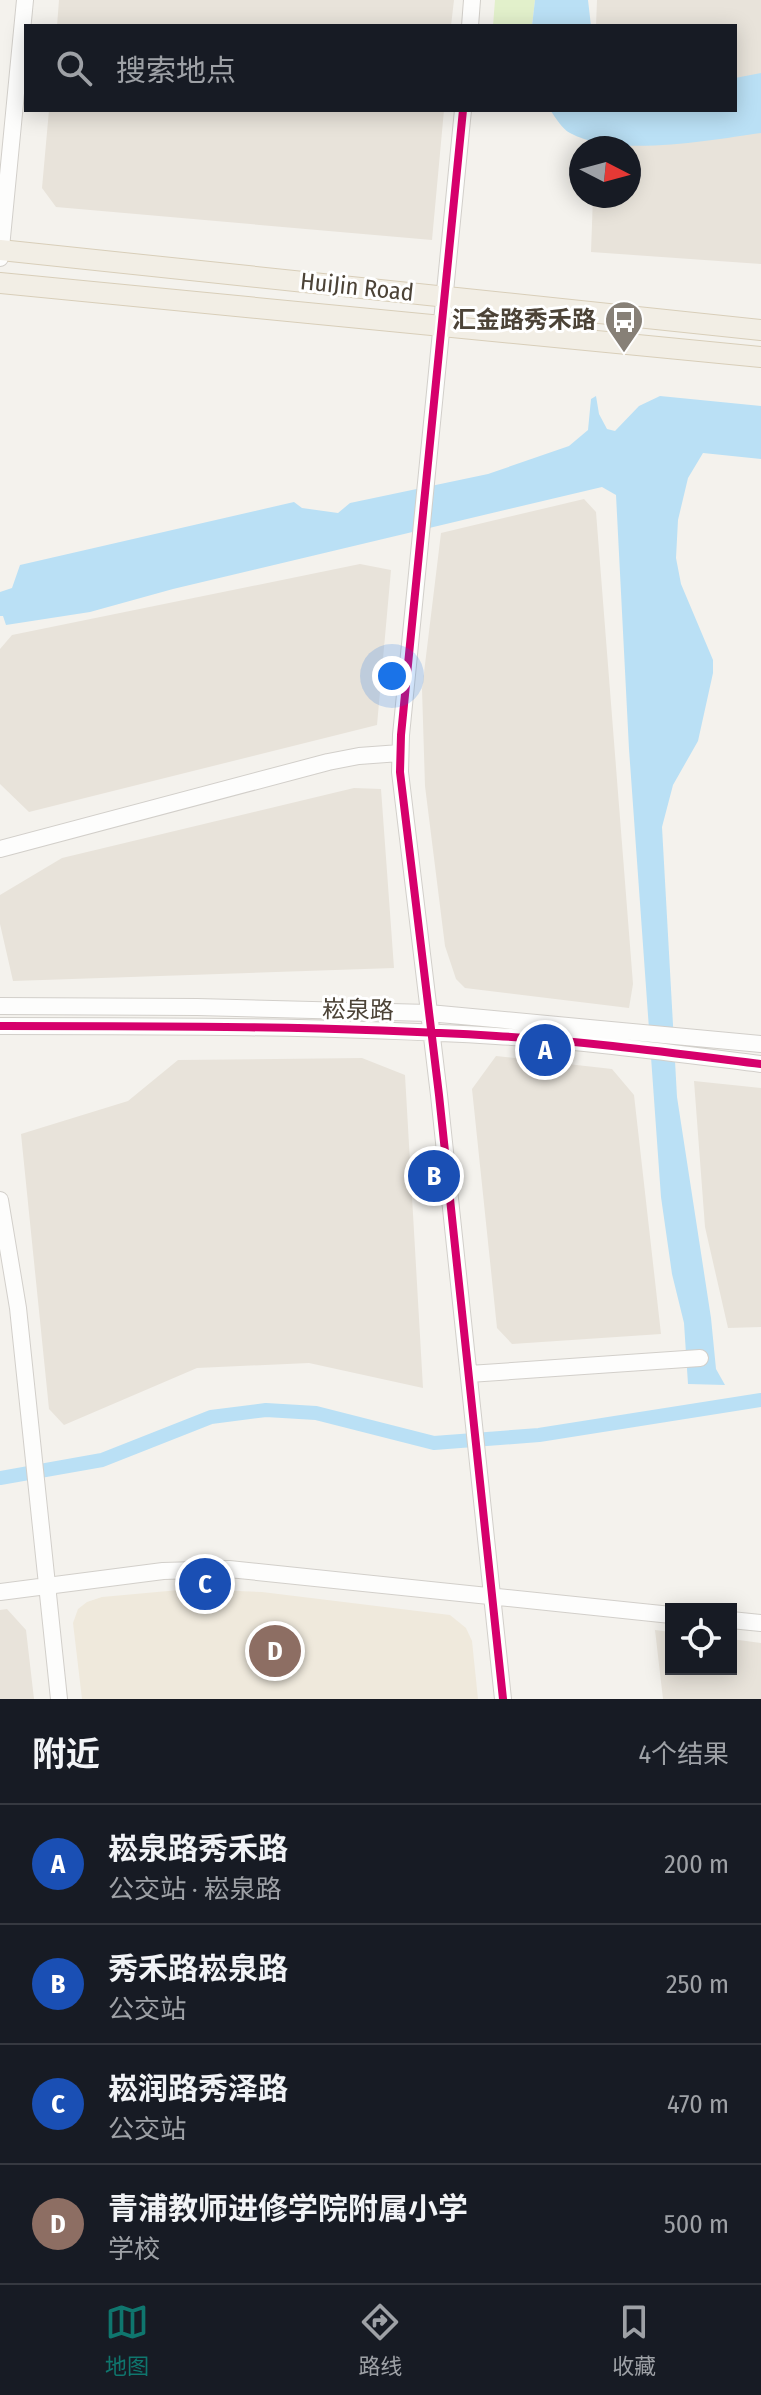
<!DOCTYPE html>
<html lang="zh">
<head>
<meta charset="utf-8">
<style>
  :root { --surface:#171b24; --page:#20242c; --text:#f1f3f6; --muted:#9ea1a6; --line:#363941; --accent:#0f766e }
  body { margin:0; font-family:"Fira Sans Condensed","Noto Sans SC",sans-serif; background:var(--page); color:var(--text) }
  .controls { position:absolute; right:24px; bottom:24px; display:grid; overflow:hidden; border-radius:0px; box-shadow:0 4px 20px #0003 }
  .controls button { width:72px; height:72px; display:grid; place-items:center; padding:0; border:0; border-bottom:2px solid var(--line); background:var(--surface); color:var(--text); font:40px sans-serif }
  .compass { position:absolute; left:569px; top:136px; width:72px; height:72px; border-radius:50%; background:var(--surface); box-shadow:0 4px 20px #0003; rotate:96deg }
  .you { position:absolute; left:392px; top:676px; width:28px; height:28px; margin:-20px; border:6px solid #fff; border-radius:50%; background:#1a73e8; box-shadow:0 0 0 12px #1a73e833 }
  .badge { display:grid; place-items:center; width:52px; height:52px; border-radius:50%; background:var(--accent); color:#fff; font-size:26px; font-weight:700 }
  .pin { position:absolute; translate:-50% -50%; border:4px solid #fff; box-shadow:0 2px 8px #0006 }
  .list { margin:0; padding:0; list-style:none }
  h2 { display:flex; justify-content:space-between; align-items:center; height:104px; margin:0; padding:0 32px; font-size:34px }
  h2 small { font-size:26px; font-weight:400; color:var(--muted) }
  .list li { display:grid; grid-template-columns:52px 1fr auto; gap:24px; align-items:center; box-sizing:border-box; height:120px; padding:0 32px; border-top:2px solid var(--line) }
  .list b { display:block; font-size:30px; white-space:nowrap }
  .list p { margin:0; font-size:26px; white-space:nowrap; color:var(--muted) }
  .list em { font-size:26px; font-style:normal; color:var(--muted) }
  .icon { flex:none; width:44px; height:44px; fill:none; stroke:currentColor; stroke-width:2; stroke-linecap:round; stroke-linejoin:round }
  .map { position:relative; flex:none; width:761px; height:1699px; overflow:hidden }
  .search { position:absolute; background:var(--surface); box-shadow:0 4px 20px #0003; left:24px; right:24px; top:24px; height:88px; display:flex; align-items:center; gap:20px; box-sizing:border-box; padding:0 28px; border-radius:0px; color:var(--muted); font-size:30px }
  .sheet { height:584px; background:var(--surface) }
  nav { display:flex; justify-content:space-around; align-items:center; box-sizing:border-box; height:112px; border-top:2px solid var(--line); background:var(--surface); font-size:22px; color:var(--muted) }
  nav a { display:grid; justify-items:center; gap:4px }
  nav .on { color:var(--accent) }
  .map>svg:first-child { display:block }
</style>
</head>
<body>
<div class="map">
<svg width="761" height="1699" viewBox="0 0 761 1699">
  <rect width="100%" height="100%" fill="#f4f2ed"/>
  <path fill="#e8e3da" d="M 59,0 L 454,0 L 451,26 L 57,26 Z
    M 597,0 L 761,0 L 761,264 L 591,252 L 593,196 L 629,196 L 629,148 L 594,148 L 595,110 L 735,110 L 735,26 L 596,26 Z
    M 49,110 L 444,110 L 432,240 L 56,207 L 42,188 Z
    M 584,499 L 596,512 L 633,984 L 629,1008 L 465,988 L 456,979 L 445,946 L 425,786 L 422,689 L 441,533 Z
    M 360,564 L 391,570 L 377,725 L 29,812 L 0,784 L 0,649 L 12,635 Z
    M 354,788 L 381,789 L 394,968 L 13,981 L 0,924 L 0,895 L 62,858 Z
    M 496,1056 L 612,1069 L 634,1095 L 661,1334 L 512,1344 L 497,1328 L 472,1089 Z
    M 362,1058 L 405,1075 L 423,1388 L 309,1363 L 197,1368 L 64,1425 L 49,1409 L 21,1134 L 128,1101 L 178,1060 Z
    M 694,1081 L 761,1088 L 761,1327 L 728,1328 L 705,1227 Z
    M 7,1609 L 26,1630 L 34,1699 L 0,1699 L 0,1610 Z
    M 655,1630 L 671,1632 L 671,1669 L 731,1669 L 731,1639 L 761,1643 L 761,1699 L 663,1699 Z"/>
  <path fill="#efe9dc" d="M 190,1589 L 262,1592 L 450,1615 L 466,1628 L 472,1641 L 478,1699 L 82,1699 L 73,1623 L 78,1609 L 87,1602 L 102,1597 Z"/>
  <path fill="#e2f0cb" d="M 495,0 L 535,0 L 532,26 L 493,26 Z"/>
  <path fill="#bae0f5" d="M 535,0 L 588,0 L 591,26 L 532,26 Z
    M 761,73 L 761,133 C 711,140 614,158 570,133 C 562,129 556,118 550,110 L 735,110 L 735,78 Z
    M 596,396 L 599,414 L 607,429 L 615,431 L 639,406 L 660,396 L 761,406 L 761,459 L 703,453 L 688,478 L 678,520 L 676,558 L 681,584 L 713,660 L 713,673 L 698,741 L 673,785 L 662,827 L 677,1097 L 711,1318 L 716,1369 L 725,1385 L 688,1384 L 684,1323 L 672,1274 L 661,1197 L 629,749 L 616,495 L 602,487 L 173,589 L 90,612 L 6,625 L 3,616 L 0,616 L 0,592 L 12,588 L 20,565 L 294,502 L 302,508 L 338,513 L 350,503 L 488,474 L 569,446 L 588,430 L 591,399 Z"/>
  <g fill="none" stroke-linecap="round" stroke-linejoin="round">
    <path stroke="#bae0f5" stroke-width="14" d="M 0,1478 L 102,1460 L 211,1417 L 266,1410 L 316,1413 L 434,1443 L 539,1435 L 761,1400"/>
    <defs>
      <path id="minor" d="M 470,26 L 472,0
        M 463,110 L 401,735 L 400,772 L 439,1095 L 503,1699
        M 0,258 L 25,0
        M 0,849 L 328,762 L 359,756 L 400,753
        M 0,1006 L 197,1007 L 429,1013 L 761,1044
        M 0,1026 C 165,1026 331,1026 496,1036 C 585,1041 673,1053 761,1064
        M 0,1200 L 18,1308 L 59,1699
        M 469,1374 L 700,1358
        M 0,1592 L 163,1571 L 229,1569 L 671,1615
        M 731,1620 L 761,1623"/>
      <path id="major" d="M 0,250 L 761,330
        M 0,283 L 761,357"/>
    </defs>
    <use href="#minor" stroke="#d2cfca" stroke-width="18"/>
    <use href="#major" stroke="#d8ceb9" stroke-width="22"/>
    <use href="#minor" stroke="#fdfdfc" stroke-width="16"/>
    <use href="#major" stroke="#f2eee5" stroke-width="20"/>
    <defs>
      <path id="cycleway" d="M 463,110 L 401,735 L 400,772 L 439,1095 L 503,1699
        M 0,1026 C 165,1026 331,1026 496,1036 C 585,1041 673,1053 761,1064"/>
    </defs>
    <use href="#cycleway" stroke="#fff" stroke-width="13"/>
    <use href="#cycleway" stroke="#d6006c" stroke-width="8"/>
  </g>
  <defs>
    <symbol id="bus-pin" viewBox="-11 -11 22 30"><path d="M0 17L-7.5 6A9.5 9.5 0 1 1 7.5 6Z" fill="#878077" stroke="#fff"/><path d="M-5-6H5V4H4V6H2V4H-2V6H-4V4H-5ZM-3.5-4V0h7V-4ZM-3.5 1.2v1.5H-2V1.2ZM2 1.2v1.5H3.5V1.2Z" fill="#fff"/></symbol>
  </defs>
  <g fill-rule="evenodd">
    <use href="#bus-pin" x="602" y="298" width="44" height="60"/>
  </g>
  <g text-anchor="middle" stroke-width="6" stroke-linejoin="round" paint-order="stroke">
    <g font-size="24" fill="#4c4337" stroke="#fff">
      <text transform="translate(357 287) rotate(6)" y="8">HuiJin Road</text>
      <text transform="translate(358 1010) rotate(1)" y="8">崧泉路</text>
    </g>
    <g font-size="24" font-weight="bold" fill="#4c4337" stroke="#fff" text-anchor="end">
      <text x="596" y="328">汇金路秀禾路</text>
    </g>
  </g>
</svg>
<div class="controls">
<button><svg class="icon" aria-label="locate" viewBox="0 0 24 24"><circle cx="12" cy="12" r="6"/><path d="M12 2v4M12 18v4M2 12h4M18 12h4"/></svg></button>
</div>
<svg class="compass" viewBox="-18 -18 36 36"><path d="M0-13l5 13h-10z" fill="#e53935"/><path d="M0 13l5-13h-10z" fill="#9ea1a6"/></svg>
<div class="you"></div>
<div class="pin badge" style="left:545px;top:1050px;background:#1a4fb4">A</div>
<div class="pin badge" style="left:434px;top:1176px;background:#1a4fb4">B</div>
<div class="pin badge" style="left:205px;top:1584px;background:#1a4fb4">C</div>
<div class="pin badge" style="left:275px;top:1651px;background:#8d6e63">D</div>
<div class="search"><svg class="icon" aria-label="search" viewBox="0 0 24 24"><circle cx="10" cy="10" r="6"/><path d="M15 15l6 6"/></svg>搜索地点</div>
</div>
<section class="sheet">
<h2>附近<small>4个结果</small></h2>
<ul class="list">
<li><span class="badge" style="background:#1a4fb4">A</span><div><b>崧泉路秀禾路</b><p>公交站 · 崧泉路</p></div><em>200 m</em></li>
<li><span class="badge" style="background:#1a4fb4">B</span><div><b>秀禾路崧泉路</b><p>公交站</p></div><em>250 m</em></li>
<li><span class="badge" style="background:#1a4fb4">C</span><div><b>崧润路秀泽路</b><p>公交站</p></div><em>470 m</em></li>
<li><span class="badge" style="background:#8d6e63">D</span><div><b>青浦教师进修学院附属小学</b><p>学校</p></div><em>500 m</em></li>
</ul>
</section>
<nav>
<a class="on"><svg class="icon" aria-label="map" viewBox="0 0 24 24"><path d="M3 6l6-2 6 2 6-2v14l-6 2-6-2-6 2zM9 4v14M15 6v14"/></svg>地图</a>
<a><svg class="icon" aria-label="directions" viewBox="0 0 24 24"><path d="M12 3l9 9-9 9-9-9zM9 14v-3h6M13 9l2 2-2 2"/></svg>路线</a>
<a><svg class="icon" aria-label="saved" viewBox="0 0 24 24"><path d="M7 4h10v16l-5-4-5 4z"/></svg>收藏</a>
</nav>
</body>
</html>
